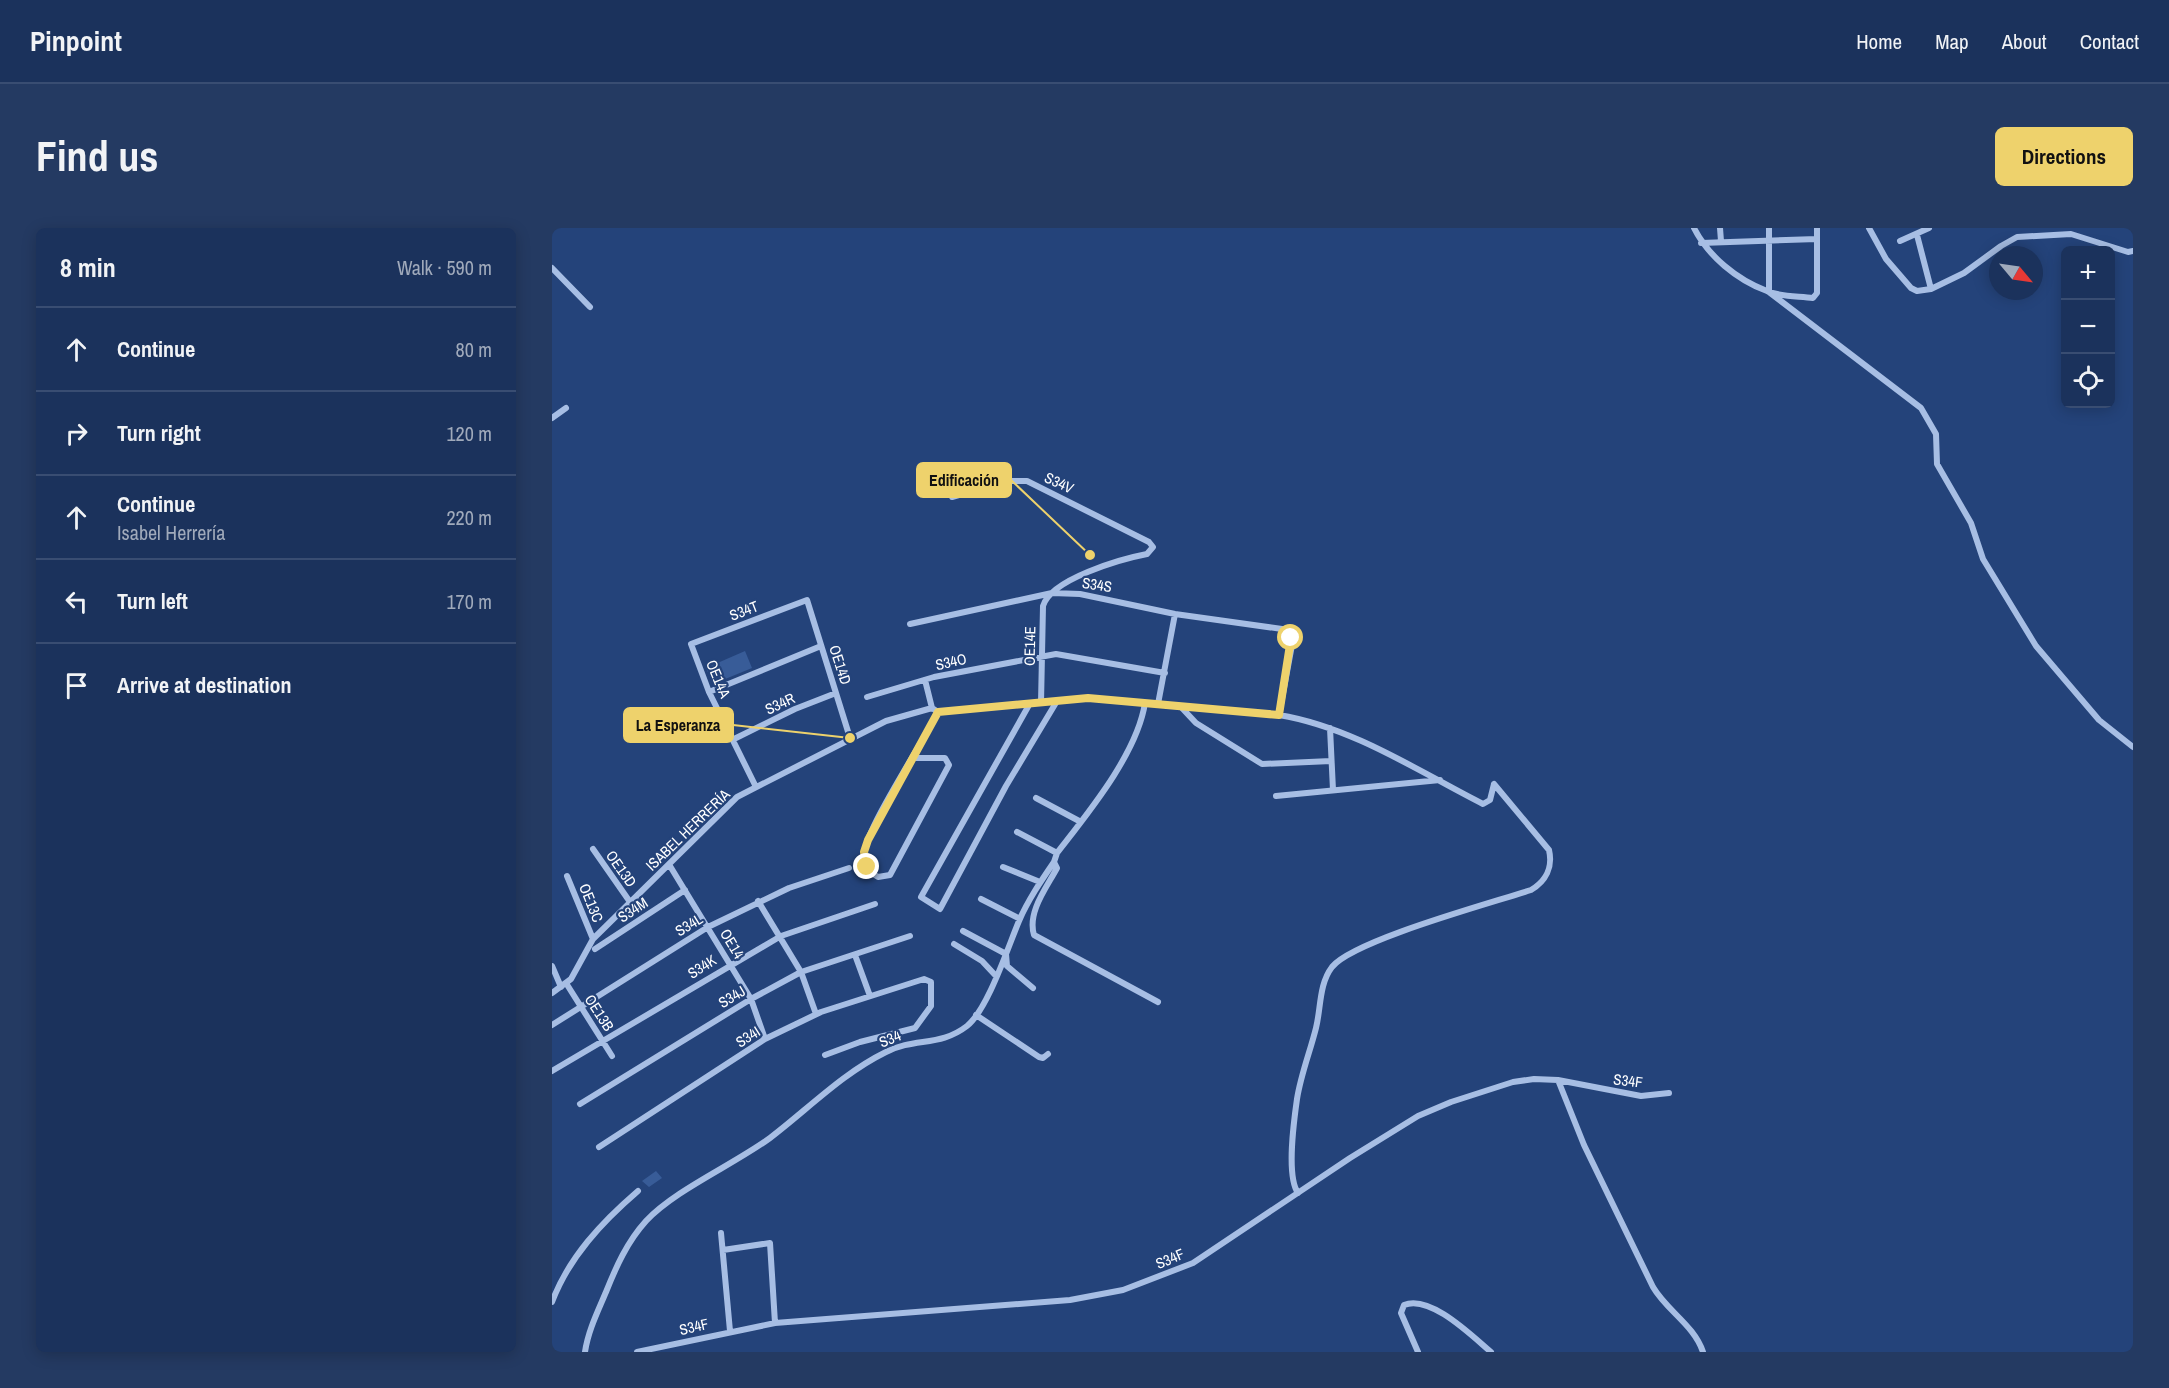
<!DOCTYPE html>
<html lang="en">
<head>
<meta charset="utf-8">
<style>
  :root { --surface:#1b325c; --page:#243a62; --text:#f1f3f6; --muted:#a0aabb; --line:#394d72; --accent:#eed26c }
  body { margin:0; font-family:"Archivo Narrow",sans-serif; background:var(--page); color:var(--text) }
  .controls { position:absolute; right:18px; top:18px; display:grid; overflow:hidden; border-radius:9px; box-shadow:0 3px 15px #0003 }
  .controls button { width:54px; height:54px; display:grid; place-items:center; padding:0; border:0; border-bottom:2px solid var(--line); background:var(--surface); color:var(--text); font:30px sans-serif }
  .compass { position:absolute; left:1437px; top:18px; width:54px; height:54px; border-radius:50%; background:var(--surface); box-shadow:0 3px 15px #0003; rotate:119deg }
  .stop { position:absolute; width:18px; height:18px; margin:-14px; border:4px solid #eed26c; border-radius:50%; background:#fff }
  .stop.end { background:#eed26c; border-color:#fff; box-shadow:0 2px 6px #0008 }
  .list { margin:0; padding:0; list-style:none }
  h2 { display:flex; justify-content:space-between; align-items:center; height:78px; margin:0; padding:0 24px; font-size:26px }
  h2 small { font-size:20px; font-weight:400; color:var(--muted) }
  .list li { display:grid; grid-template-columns:39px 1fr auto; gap:18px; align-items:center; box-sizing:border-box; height:84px; padding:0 24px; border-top:2px solid var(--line) }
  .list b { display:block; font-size:22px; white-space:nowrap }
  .list p { margin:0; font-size:20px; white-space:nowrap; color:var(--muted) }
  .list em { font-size:20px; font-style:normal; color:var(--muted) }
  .icon { flex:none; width:33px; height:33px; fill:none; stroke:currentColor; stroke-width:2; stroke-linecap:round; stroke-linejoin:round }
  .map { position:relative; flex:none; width:1581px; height:1124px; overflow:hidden; border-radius:9px }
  header { display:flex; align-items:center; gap:36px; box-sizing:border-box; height:84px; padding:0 30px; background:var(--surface); border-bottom:2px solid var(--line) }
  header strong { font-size:28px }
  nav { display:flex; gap:33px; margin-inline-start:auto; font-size:21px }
  .intro { display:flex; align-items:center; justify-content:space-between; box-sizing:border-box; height:144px; padding:0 36px }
  h1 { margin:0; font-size:42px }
  .button { padding:15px 27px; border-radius:9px; background:var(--accent); color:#111; font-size:21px; font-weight:700 }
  main { display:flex; gap:36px; padding:0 36px }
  aside { flex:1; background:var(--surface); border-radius:9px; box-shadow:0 3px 15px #0003 }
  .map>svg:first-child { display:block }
</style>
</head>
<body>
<header>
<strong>Pinpoint</strong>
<nav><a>Home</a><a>Map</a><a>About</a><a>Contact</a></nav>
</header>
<div class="intro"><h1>Find us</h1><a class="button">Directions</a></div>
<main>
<aside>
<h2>8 min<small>Walk · 590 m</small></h2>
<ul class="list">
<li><svg class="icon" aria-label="ahead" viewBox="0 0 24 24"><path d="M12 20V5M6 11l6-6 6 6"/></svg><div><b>Continue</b></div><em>80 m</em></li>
<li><svg class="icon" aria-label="right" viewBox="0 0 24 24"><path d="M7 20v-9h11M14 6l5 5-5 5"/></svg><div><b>Turn right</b></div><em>120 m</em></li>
<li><svg class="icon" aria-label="ahead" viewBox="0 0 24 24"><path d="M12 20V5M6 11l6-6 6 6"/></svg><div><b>Continue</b><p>Isabel Herrería</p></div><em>220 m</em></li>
<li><svg class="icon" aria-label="left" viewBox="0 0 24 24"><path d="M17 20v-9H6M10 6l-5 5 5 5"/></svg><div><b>Turn left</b></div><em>170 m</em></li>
<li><svg class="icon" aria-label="arrive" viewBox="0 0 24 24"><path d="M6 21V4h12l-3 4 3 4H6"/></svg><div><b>Arrive at destination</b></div></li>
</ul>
</aside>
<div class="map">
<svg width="1581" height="1124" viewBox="0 0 1581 1124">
  <rect width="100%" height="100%" fill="#24437a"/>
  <path fill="#385c98" d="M 193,423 L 200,440 L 161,456 L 154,440 Z
    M 104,943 L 110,950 L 97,959 L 90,953 Z"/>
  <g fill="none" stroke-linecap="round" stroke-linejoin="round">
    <path stroke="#a7bee4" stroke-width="6" d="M 1142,0 C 1156,28 1185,52 1215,63 C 1228,69 1247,68 1261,70 L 1265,65 L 1265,0
      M 1168,0 L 1169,13
      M 1217,0 L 1217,64 L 1369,180 L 1384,206 L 1385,236 L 1419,295 L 1431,331 L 1484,418 L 1547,492 L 1581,519
      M 1317,0 L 1334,31 L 1359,60 L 1365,63 L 1379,61 L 1412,45 L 1449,18 L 1465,9 L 1519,6 L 1576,24 L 1581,23
      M 1365,7 L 1379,61
      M 1348,13 L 1377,0
      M 1149,15 L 1265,11
      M 0,40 L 38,79
      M 0,190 L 14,180
      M 400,269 L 455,253 L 475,253 L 597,314 L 601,319 L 595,326 C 569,331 499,351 491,378 L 489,475
      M 358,396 L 500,365 L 528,366 L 623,386 L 730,401 L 738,408 L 740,417 L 727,487
      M 373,452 L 380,480
      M 157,464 L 269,418
      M 315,469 L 382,449 L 504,426 L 613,445
      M 606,476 L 623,386
      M 477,477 L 369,669 L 388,681 L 454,558 L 505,473
      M 629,479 L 644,495 L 710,536 L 779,533
      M 778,500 L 781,562
      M 182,511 L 243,481 L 284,465
      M 361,530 L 393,530 L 397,537 L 338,647 L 326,649 C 317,644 312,638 312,627 C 313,601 372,513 386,484
      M 204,559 L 157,464 L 139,416 L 255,372 L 298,510
      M 724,568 L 888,552
      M 484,570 L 529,594
      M 465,604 L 505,625
      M 41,621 L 78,674
      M 502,634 L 505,640 C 495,659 475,684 482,707 L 606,774
      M 118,638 L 199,771 L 213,811
      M 451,639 L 488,654
      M 15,648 L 41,711
      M 429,671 L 468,691
      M 206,673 L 249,744 L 264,786
      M 411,703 L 454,726 L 455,738 L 481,760
      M 402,716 L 430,733 L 444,748
      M 43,721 L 133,662
      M 303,727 L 318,768
      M 0,738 L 9,759
      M 14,755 L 60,828
      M 0,765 L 19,751 L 41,711 L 185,569 L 334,493 L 380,480 L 386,484 L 536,470 L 727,487 C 800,499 866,543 931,576 L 938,572 L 942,556
      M 424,787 L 487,829 L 491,830 L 496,826
      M 0,797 L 156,699 L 237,660 L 297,640
      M 0,843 L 229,708 L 323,676
      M 1006,852 L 1032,917 L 1101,1059 C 1115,1083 1142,1097 1151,1124
      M 28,876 L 199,771 L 249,744 L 358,708
      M 47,919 L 213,811 L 269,784 L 372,751 L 379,754 L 379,778 L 363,800 L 308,814 L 273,827
      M 746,965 C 734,948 742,892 745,871 C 749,846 758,824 764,800 C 769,780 767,756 780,739 C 802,712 940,675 979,662 C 994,653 1001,639 997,622 L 942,556
      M 169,1005 L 178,1103
      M 171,1022 L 218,1015 L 223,1095
      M 0,1074 C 17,1029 50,994 86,963
      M 33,1124 C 36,1103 46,1083 54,1064 C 64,1039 75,1014 94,993 C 123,962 181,937 218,910 C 256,881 291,845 334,824 C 363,809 388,819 415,798 C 436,781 456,719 467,693 C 476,672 489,653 502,634 L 505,625 C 536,585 585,526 593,475
      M 85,1124 L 223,1095 L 518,1072 L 571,1062 L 641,1035 L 798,930 L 866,888 L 899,874 L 961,854 L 982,851 L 1006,852 L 1089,868 L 1117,865
      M 866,1124 L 849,1085 L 852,1077 C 878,1066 920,1108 939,1124"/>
  </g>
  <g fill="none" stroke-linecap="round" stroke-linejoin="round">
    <path stroke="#eed26c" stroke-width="8" d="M 315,639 L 312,624 L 316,612 L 386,484 L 536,470 L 727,487 L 739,410"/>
  </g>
  <g text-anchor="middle" stroke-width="4.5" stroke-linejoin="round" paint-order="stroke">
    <g font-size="15" fill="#fff" stroke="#24437a">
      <text transform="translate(507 255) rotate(25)" y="5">S34V</text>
      <text transform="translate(545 357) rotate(8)" y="5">S34S</text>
      <text transform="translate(192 383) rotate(-21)" y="5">S34T</text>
      <text transform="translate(478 418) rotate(-89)" y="5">OE14E</text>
      <text transform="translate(399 434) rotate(-12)" y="5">S34O</text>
      <text transform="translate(288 437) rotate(72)" y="5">OE14D</text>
      <text transform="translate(166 451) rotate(67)" y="5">OE14A</text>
      <text transform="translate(228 476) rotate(-25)" y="5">S34R</text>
      <text transform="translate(136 602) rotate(-44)" y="5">ISABEL HERRERÍA</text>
      <text transform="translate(69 641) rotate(55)" y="5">OE13D</text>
      <text transform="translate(39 675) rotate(68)" y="5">OE13C</text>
      <text transform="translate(81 682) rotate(-33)" y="5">S34M</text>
      <text transform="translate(137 697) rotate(-31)" y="5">S34L</text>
      <text transform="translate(180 716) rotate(59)" y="5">OE14</text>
      <text transform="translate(150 739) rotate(-32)" y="5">S34K</text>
      <text transform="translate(180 769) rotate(-31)" y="5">S34J</text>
      <text transform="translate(47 785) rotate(57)" y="5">OE13B</text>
      <text transform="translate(196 809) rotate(-32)" y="5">S34I</text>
      <text transform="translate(338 811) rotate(-22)" y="5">S34</text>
      <text transform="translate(1076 853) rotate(7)" y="5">S34F</text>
      <text transform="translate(618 1031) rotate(-23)" y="5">S34F</text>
      <text transform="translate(142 1099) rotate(-13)" y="5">S34F</text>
    </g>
  </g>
  <path fill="none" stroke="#eed26c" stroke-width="2" d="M538 327L459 252M298 510L181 497"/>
  <g fill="#eed26c" stroke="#24437a" stroke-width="2">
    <circle cx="538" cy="327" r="6"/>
    <circle cx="298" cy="510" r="6"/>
  </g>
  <g fill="#eed26c" stroke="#eed26c" stroke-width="2">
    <rect x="365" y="235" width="94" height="34" rx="6"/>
    <rect x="72" y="480" width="109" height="34" rx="6"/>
  </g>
  <g font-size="16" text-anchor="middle" font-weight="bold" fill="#111">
    <text x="412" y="258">Edificación</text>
    <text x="126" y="503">La Esperanza</text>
  </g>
</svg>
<div class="controls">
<button>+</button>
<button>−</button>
<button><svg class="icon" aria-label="locate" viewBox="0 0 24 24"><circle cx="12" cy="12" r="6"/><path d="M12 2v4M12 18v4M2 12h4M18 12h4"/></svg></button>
</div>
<svg class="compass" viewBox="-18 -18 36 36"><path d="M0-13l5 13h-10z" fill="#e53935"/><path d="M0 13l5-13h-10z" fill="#a0aabb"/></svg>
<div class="stop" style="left:739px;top:410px"></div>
<div class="stop end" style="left:315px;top:639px"></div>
</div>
</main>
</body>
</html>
